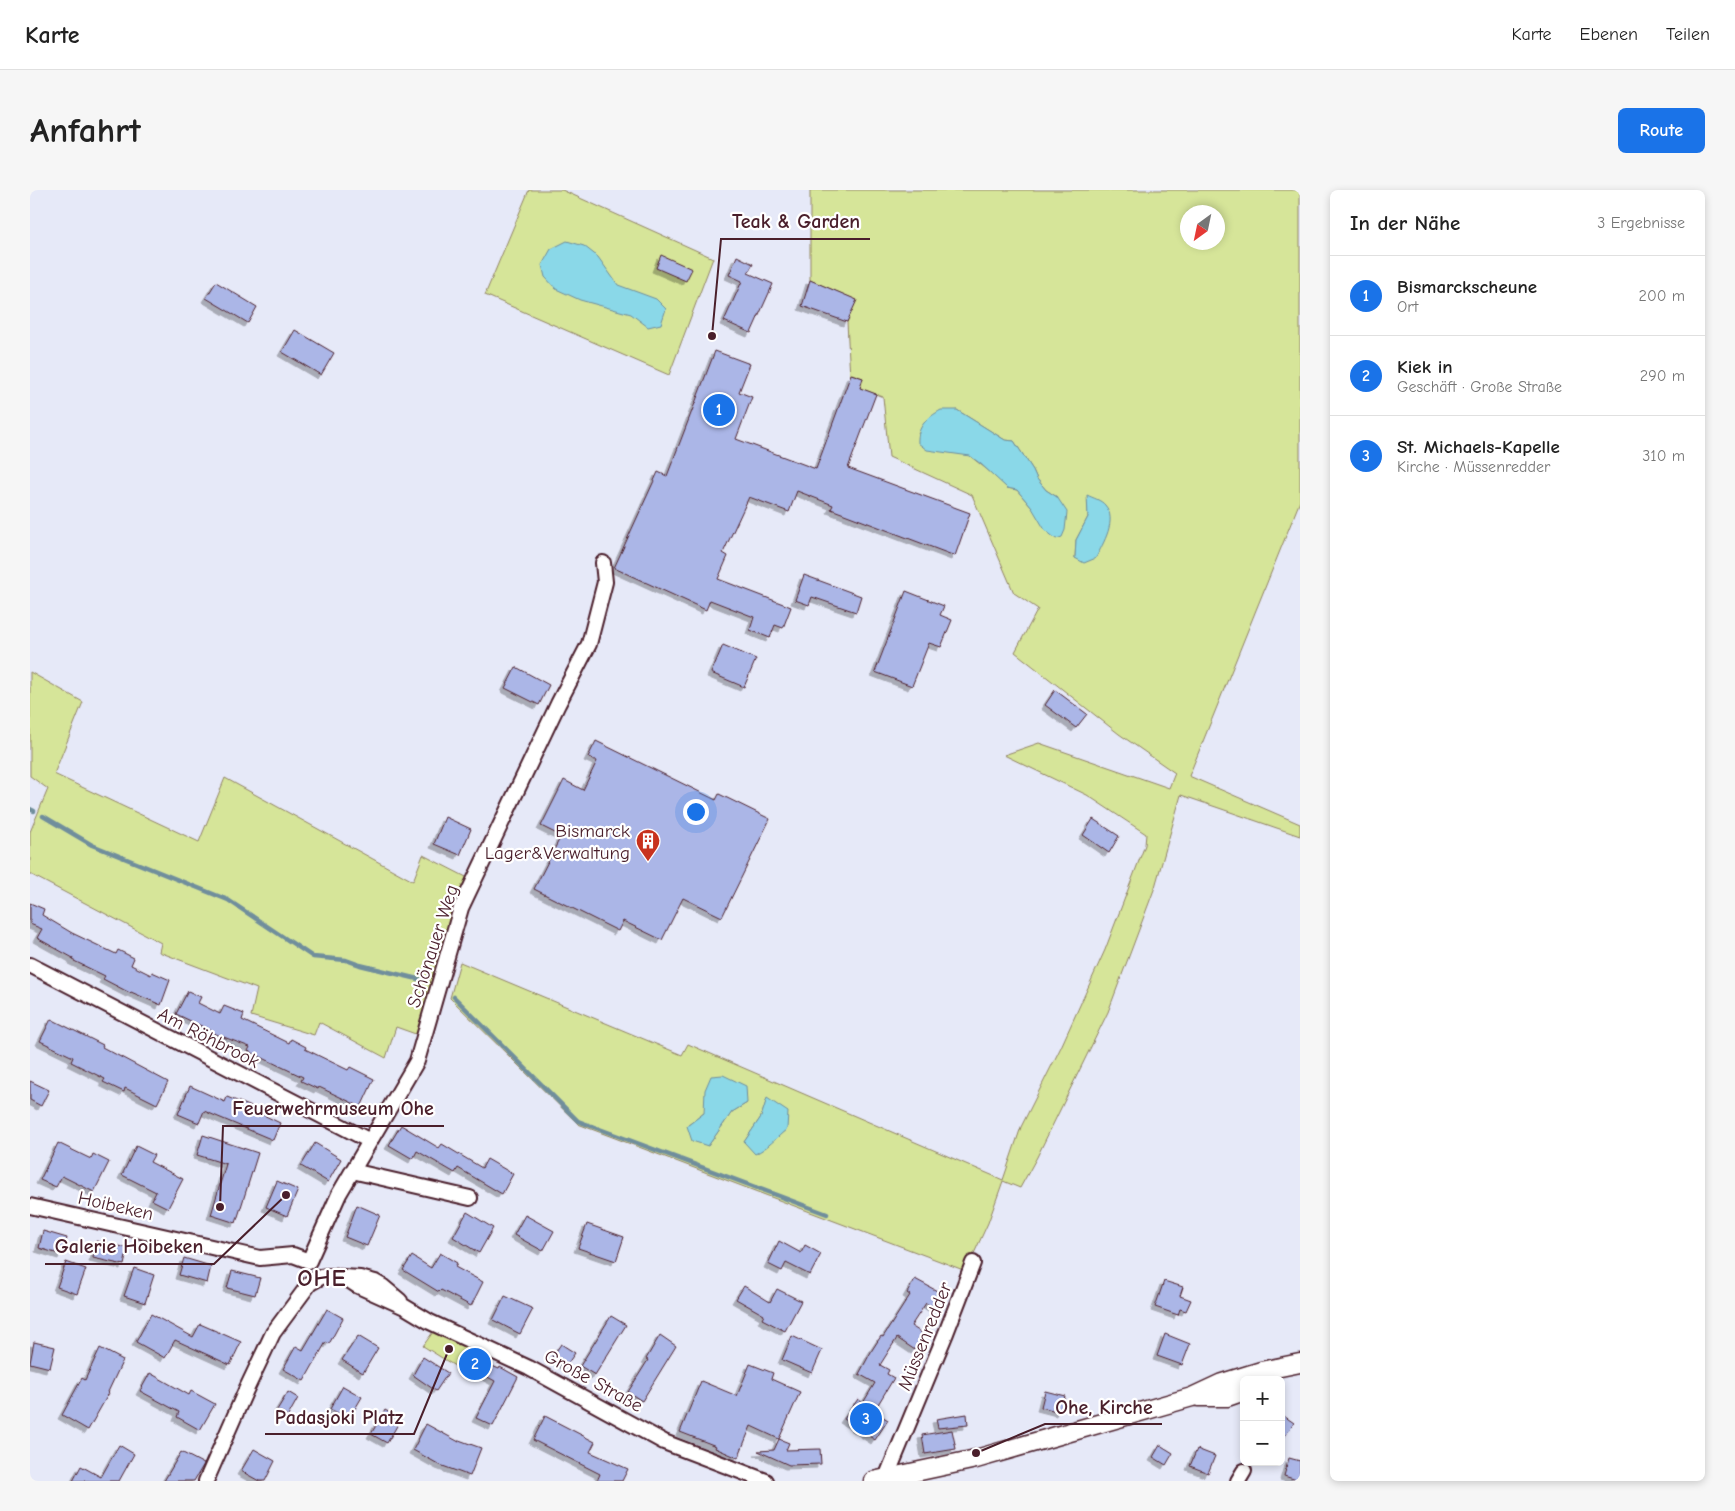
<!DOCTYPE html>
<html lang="de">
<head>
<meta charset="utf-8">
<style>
  :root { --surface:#fff; --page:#f6f6f6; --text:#222; --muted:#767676; --line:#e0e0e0; --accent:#1a73e8 }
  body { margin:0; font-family:"Comic Neue",sans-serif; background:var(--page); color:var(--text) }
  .controls { position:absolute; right:15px; bottom:15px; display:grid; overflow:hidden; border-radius:8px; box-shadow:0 2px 8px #0003 }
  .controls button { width:45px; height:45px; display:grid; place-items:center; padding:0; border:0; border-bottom:1px solid var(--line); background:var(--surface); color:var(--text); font:25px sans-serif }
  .compass { position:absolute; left:1150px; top:15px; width:45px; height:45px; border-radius:50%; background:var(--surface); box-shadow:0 2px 8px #0003; rotate:213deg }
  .you { position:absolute; left:665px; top:621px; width:18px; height:18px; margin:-12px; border:4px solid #fff; border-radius:50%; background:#1a73e8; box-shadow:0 0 0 8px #1a73e833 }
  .badge { display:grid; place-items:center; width:32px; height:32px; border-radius:50%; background:var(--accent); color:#fff; font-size:16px; font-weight:700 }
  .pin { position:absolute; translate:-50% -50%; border:2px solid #fff; box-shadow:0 1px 5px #0006 }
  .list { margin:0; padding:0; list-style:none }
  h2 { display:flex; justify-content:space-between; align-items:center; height:65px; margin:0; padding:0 20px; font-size:21px }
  h2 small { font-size:16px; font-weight:400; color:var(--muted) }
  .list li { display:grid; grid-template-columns:32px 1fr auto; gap:15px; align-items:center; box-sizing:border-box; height:80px; padding:0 20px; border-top:1px solid var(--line) }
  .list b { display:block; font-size:19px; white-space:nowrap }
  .list p { margin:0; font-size:16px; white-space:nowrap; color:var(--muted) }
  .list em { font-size:16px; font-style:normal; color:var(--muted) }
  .map { position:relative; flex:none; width:1270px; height:1291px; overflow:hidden; border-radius:8px }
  header { display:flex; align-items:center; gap:30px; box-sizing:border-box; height:70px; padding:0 25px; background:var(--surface); border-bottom:1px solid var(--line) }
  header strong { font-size:24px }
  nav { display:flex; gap:28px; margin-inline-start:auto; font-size:18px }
  .intro { display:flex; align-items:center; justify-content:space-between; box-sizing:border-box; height:120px; padding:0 30px }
  h1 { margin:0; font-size:35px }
  .button { padding:12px 22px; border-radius:8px; background:var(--accent); color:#fff; font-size:18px; font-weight:700 }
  main { display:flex; gap:30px; padding:0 30px }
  aside { flex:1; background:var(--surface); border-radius:8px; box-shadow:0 2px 8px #0003 }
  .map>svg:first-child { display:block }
</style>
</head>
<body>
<header>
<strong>Karte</strong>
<nav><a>Karte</a><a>Ebenen</a><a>Teilen</a></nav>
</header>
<div class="intro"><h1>Anfahrt</h1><a class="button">Route</a></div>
<main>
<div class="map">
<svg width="1270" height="1291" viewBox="0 0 1270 1291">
  <defs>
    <filter id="shadow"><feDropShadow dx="-4" dy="4" stdDeviation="0" flood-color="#0004"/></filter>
  </defs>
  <rect width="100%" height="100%" fill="#e6e9f8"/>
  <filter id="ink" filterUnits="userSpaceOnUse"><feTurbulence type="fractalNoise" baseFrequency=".02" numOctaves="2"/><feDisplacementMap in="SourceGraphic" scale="10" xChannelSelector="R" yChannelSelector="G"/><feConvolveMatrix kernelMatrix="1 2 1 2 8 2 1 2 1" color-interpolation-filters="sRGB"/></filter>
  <g filter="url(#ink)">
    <path fill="#d6e599" stroke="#908262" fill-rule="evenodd" d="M 499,0 L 532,0 L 683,68 L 639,185 L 455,105 Z
      M 780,0 L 1270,0 L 1270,311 L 1159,586 L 1270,634 L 1270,646 L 1151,605 L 1125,697 L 1078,822 L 1007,967 L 990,998 L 973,991 L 958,1033 L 936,1081 L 548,934 L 420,808 L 430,772 L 652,865 L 658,854 L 973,990 L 991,937 L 1031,857 L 1075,760 L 1115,655 L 1116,644 L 1057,605 L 974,565 L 1009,553 L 1139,598 L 1145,583 L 1089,544 L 985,462 L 1008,419 L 984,403 L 942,305 L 859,267 L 853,207 L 830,198 L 833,188 L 822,184 L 820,188 L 817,132 L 826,110 L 780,90 ZM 1158,22 L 1188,22 L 1188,52 L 1158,52 ZM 927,220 L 975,250 L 984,251 L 1003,280 L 1007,289 L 1016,300 L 1027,307 L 1002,318 L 987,300 L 977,298 L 965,286 L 940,266 L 888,244 L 897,229 ZM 1058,306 L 1066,368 L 1045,368 L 1046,350 L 1058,327 ZM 737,909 L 757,939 L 744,949 L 714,952 L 731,927 ZM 717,913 L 702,922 L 678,956 L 657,936 L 674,923 Z
      M 0,482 L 53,512 L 24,584 L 169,652 L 195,588 L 383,691 L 393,665 L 444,691 L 394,847 L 366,837 L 356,868 L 289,832 L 284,845 L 221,826 L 227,799 L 129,762 L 131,753 L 0,684 L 0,642 L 18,599 L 0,586 Z
      M 403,1142 L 447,1163 L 436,1183 L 393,1156 Z"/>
    <path fill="#8ad8e8" stroke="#708e9c" d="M 537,51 L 554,56 L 568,67 L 588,95 L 626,109 L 636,119 L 631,134 L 618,137 L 601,124 L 550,110 L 526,99 L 515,87 L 512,75 L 521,59 Z
      M 911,220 L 927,220 L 975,250 L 984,251 L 1003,280 L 1007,289 L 1016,300 L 1027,307 L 1037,322 L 1035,340 L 1032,347 L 1026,349 L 1015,340 L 1002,318 L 987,300 L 977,298 L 951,274 L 940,266 L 897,260 L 888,253 C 887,236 897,228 911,220 Z
      M 1057,305 C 1063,308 1071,310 1075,315 C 1088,330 1073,353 1066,368 L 1054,373 L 1045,368 L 1046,350 L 1058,327 Z
      M 693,885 L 716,896 L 717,913 L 702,922 L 678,956 L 662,951 L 657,936 L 674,923 L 675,900 L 681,886 Z
      M 737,908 L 758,922 L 757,939 C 746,948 738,958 725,964 L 714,952 L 731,927 Z"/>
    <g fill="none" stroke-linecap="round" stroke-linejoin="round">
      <path stroke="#708e9c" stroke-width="4.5" d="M 0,619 L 4,621
        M 13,626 L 62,655 L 198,710 L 283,767 L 316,770 L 330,775 L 392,790
        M 424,807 L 548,931 L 797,1024"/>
    </g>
    <path fill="#abb6e7" stroke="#4a1f2b" filter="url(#shadow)" d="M 631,65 L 662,79 L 656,91 L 626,78 Z
      M 707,66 L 723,74 L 718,83 L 743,94 L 721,143 L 694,131 L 712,91 L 699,85 Z
      M 780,90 L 827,110 L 817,132 L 772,116 Z
      M 186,92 L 227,117 L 218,133 L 176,108 Z
      M 265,140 L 304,163 L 291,185 L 252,162 Z
      M 685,161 L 720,174 L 709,202 L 722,207 L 706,249 L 786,279 L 821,184 L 833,188 L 830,198 L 846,204 L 818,278 L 940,323 L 925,366 L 801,319 L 803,315 L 767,301 L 759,322 L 719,307 L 693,363 L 698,366 L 688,389 L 761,417 L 753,438 L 745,435 L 740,448 L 720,440 L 724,427 L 680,410 L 676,420 L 584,378 L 628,282 L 637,286 Z
      M 774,385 L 831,406 L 826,422 L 782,407 L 779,415 L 765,410 Z
      M 876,401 L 914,416 L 910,425 L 922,430 L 911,457 L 899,453 L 882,496 L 845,482 Z
      M 693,455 L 726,469 L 714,497 L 681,483 Z
      M 486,477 L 519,495 L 509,515 L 475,498 Z
      M 1025,500 L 1057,524 L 1046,538 L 1015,515 Z
      M 566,551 L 686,610 L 689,604 L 740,629 L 692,727 L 653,708 L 632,750 L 593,731 L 588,741 L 504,699 L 531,646 L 511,636 L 534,590 L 553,600 L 567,571 L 558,567 Z
      M 415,627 L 441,639 L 430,665 L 404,654 Z
      M 1063,629 L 1089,646 L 1079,663 L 1053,645 Z
      M 0,713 L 14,719 L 12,725 L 42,743 L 86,764 L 88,760 L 104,768 L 101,775 L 121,785 L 122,782 L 140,790 L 131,815 L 101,802 L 100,803 L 73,789 L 75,786 L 42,770 L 43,768 L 7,748 L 12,739 L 0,734 Z
      M 158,801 L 171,807 L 168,813 L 190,824 L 194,816 L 214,824 L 212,830 L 259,853 L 261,849 L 276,857 L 275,859 L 318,880 L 320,877 L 344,889 L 331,917 L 289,897 L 288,899 L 271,891 L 273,887 L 218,861 L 220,857 L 183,843 L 184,842 L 146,824 Z
      M 21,829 L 73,855 L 72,857 L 138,892 L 127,914 L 95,898 L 94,902 L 73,892 L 75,889 L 41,872 L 43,867 L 10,851 Z
      M 0,891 L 19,900 L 11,916 L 0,910 Z
      M 160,896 L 195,912 L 197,907 L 224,918 L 223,920 L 250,933 L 243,950 L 174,921 L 169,933 L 148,924 Z
      M 371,935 L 409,958 L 412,954 L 452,978 L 457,969 L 483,984 L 472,1004 L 428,978 L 425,983 L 387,961 L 383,969 L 359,955 Z
      M 173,945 L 228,963 L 206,1033 L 181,1025 L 196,974 L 167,965 Z
      M 28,953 L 61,969 L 63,964 L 79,972 L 64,1002 L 32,986 L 26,997 L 10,990 Z
      M 285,953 L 311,969 L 298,992 L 271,976 Z
      M 106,956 L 124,965 L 120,972 L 153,989 L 138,1018 L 122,1010 L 126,1002 L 92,985 Z
      M 247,991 L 268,1000 L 257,1026 L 236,1017 Z
      M 327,1015 L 350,1025 L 337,1056 L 315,1047 Z
      M 437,1022 L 463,1038 L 449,1063 L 423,1047 Z
      M 495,1025 L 524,1041 L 513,1061 L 484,1045 Z
      M 557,1034 L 594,1047 L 586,1071 L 548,1058 Z
      M 13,1041 L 37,1048 L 32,1065 L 9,1058 Z
      M 66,1051 L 98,1058 L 94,1075 L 63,1068 Z
      M 749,1051 L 771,1063 L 775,1055 L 791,1064 L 780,1085 L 756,1073 L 752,1081 L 738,1074 Z
      M 410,1063 L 427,1073 L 425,1077 L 453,1092 L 441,1116 L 411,1100 L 409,1102 L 373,1080 L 382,1066 L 401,1078 Z
      M 154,1068 L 181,1076 L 177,1093 L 149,1085 Z
      M 36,1072 L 56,1079 L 47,1104 L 27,1097 Z
      M 104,1078 L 124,1085 L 115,1113 L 94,1106 Z
      M 202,1081 L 230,1088 L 225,1105 L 197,1098 Z
      M 885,1089 L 909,1102 L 902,1117 L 896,1113 L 881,1136 L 895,1145 L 885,1160 L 867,1148 L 850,1175 L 859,1180 L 857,1184 L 864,1188 L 844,1221 L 858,1230 L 845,1250 L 814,1229 L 828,1209 L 833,1213 L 845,1193 L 829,1184 L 842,1160 L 851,1146 L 853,1147 L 880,1105 L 877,1103 Z
      M 1134,1091 L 1153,1097 L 1150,1106 L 1161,1110 L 1156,1121 L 1150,1119 L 1148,1125 L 1125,1117 Z
      M 714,1096 L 740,1112 L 747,1099 L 771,1111 L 755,1141 L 732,1129 L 734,1125 L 706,1109 Z
      M 475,1106 L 503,1119 L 490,1144 L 463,1130 Z
      M 297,1119 L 313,1128 L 299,1154 L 296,1152 L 274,1191 L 253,1179 L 266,1156 L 273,1160 Z
      M 121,1124 L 163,1147 L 170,1134 L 211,1152 L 200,1175 L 145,1150 L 135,1168 L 106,1152 Z
      M 581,1126 L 596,1135 L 565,1185 L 550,1176 Z
      M 1135,1144 L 1160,1154 L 1152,1175 L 1127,1166 Z
      M 630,1145 L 646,1156 L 612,1211 L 598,1202 L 618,1170 L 616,1169 Z
      M 328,1146 L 348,1158 L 333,1183 L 312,1170 Z
      M 762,1146 L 792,1160 L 782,1183 L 752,1170 Z
      M 4,1152 L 25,1157 L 20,1178 L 0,1173 Z
      M 531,1154 L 545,1163 L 536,1176 L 522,1167 Z
      M 70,1158 L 93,1170 L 78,1202 L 79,1203 L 58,1240 L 32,1225 L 52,1188 L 55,1190 Z
      M 393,1167 L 418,1183 L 406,1201 L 383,1185 Z
      M 444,1168 L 469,1179 L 470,1177 L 488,1187 L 463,1236 L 446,1228 L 465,1191 L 439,1177 Z
      M 720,1174 L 743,1183 L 741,1189 L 770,1202 L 749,1249 L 721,1236 L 708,1268 L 685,1258 L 686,1256 L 650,1242 L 671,1191 L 707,1206 Z
      M 120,1183 L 159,1205 L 161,1201 L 185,1214 L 170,1240 L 147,1227 L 149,1222 L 110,1201 Z
      M 313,1196 L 332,1207 L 319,1229 L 300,1219 Z
      M 1015,1201 L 1035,1206 L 1030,1222 L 1011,1217 Z
      M 258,1202 L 268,1208 L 258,1226 L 247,1220 Z
      M 355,1220 L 371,1229 L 357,1253 L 341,1244 Z
      M 937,1224 L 938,1235 L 908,1238 L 906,1229 Z
      M 1251,1224 L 1264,1233 L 1251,1252 Z
      M 515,1226 L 565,1252 L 560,1262 L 598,1279 L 592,1291 L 567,1291 L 570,1284 L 503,1250 Z
      M 396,1234 L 429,1252 L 429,1250 L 451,1258 L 440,1286 L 410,1275 L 383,1260 Z
      M 922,1240 L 926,1259 L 895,1264 L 892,1245 Z
      M 749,1249 L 759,1253 L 756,1260 L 790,1259 L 791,1274 L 759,1275 L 728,1261 L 744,1260 Z
      M 89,1255 L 104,1264 L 89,1291 L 43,1291 L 51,1276 L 71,1287 Z
      M 1130,1255 L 1143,1263 L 1136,1275 L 1123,1267 Z
      M 224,1259 L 245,1271 L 235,1291 L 229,1291 L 211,1281 Z
      M 1167,1259 L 1185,1266 L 1178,1283 L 1160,1276 Z
      M 151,1262 L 174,1274 L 164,1291 L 134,1291 Z
      M 1259,1268 L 1270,1271 L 1270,1291 L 1254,1286 Z"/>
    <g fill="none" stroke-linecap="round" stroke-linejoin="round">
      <defs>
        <path id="minor" d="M 0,775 L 340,951
          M 322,981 L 440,1008
          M 0,1016 L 230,1068 L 263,1065 L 279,1071
          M 279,1071 L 309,1004 L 387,871 L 431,718 L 528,514 L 559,454 L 575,392 L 573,373
          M 314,1087 L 326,1095 L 375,1117 L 400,1132 L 499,1178 L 634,1252 L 736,1291
          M 856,1288 L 916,1143 L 943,1073
          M 176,1291 L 216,1200 L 243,1143 L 280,1093 L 291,1087 L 297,1086 L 330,1088 L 345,1092 L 352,1096 L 370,1111
          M 1208,1291 L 1214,1281"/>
        <path id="tertiary" d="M 1168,1207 L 1197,1207 L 1214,1201
          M 843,1291 L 946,1269 L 1162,1207 L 1192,1193 L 1231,1181 L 1270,1173"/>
      </defs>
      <use href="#minor" stroke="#4a1f2b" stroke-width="18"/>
      <use href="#tertiary" stroke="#4a1f2b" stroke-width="21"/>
      <use href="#minor" stroke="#fff" stroke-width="14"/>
      <use href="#tertiary" stroke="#fff" stroke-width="18"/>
    </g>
  </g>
  <defs>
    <symbol id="building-pin" viewBox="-11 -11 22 30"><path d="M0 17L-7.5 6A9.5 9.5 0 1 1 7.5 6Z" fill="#c8321e" stroke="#fff"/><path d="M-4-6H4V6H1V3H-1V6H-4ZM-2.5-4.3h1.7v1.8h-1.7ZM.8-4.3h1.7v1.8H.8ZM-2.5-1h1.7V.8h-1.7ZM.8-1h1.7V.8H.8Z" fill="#fff"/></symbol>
  </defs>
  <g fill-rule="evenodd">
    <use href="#building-pin" x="604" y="637" width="28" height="38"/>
  </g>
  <g text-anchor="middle" stroke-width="4.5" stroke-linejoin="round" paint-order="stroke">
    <g font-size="19" fill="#4a1f2b" stroke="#fff" text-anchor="end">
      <text x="600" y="647">Bismarck<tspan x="600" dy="22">Lager&amp;Verwaltung</tspan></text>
    </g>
    <g font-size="19" fill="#4a1f2b" stroke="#fff">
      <text transform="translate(402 756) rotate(-72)" y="7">Schönauer Weg</text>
      <text transform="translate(179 847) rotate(27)" y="7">Am Röhbrook</text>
      <text transform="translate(86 1015) rotate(13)" y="7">Hoibeken</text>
      <text transform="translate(894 1146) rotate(-68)" y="7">Müssenredder</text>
      <text transform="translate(564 1190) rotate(29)" y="7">Große Straße</text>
    </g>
    <g font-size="24" font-weight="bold" letter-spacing="1" fill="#4a1f2b" stroke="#fff">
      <text x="292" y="1096">OHE</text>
    </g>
  </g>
  <path fill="none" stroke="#4a1f2b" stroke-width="2" d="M682 146L691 49H840M190 1017L193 936H414M256 1005L184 1074H15M946 1263L1015 1234H1132M419 1159L384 1244H235"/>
  <g fill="#4a1f2b" stroke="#fff" stroke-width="2">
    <circle cx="682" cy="146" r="5"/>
    <circle cx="190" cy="1017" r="5"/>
    <circle cx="256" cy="1005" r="5"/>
    <circle cx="946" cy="1263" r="5"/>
    <circle cx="419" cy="1159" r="5"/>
  </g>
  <g font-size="20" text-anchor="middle" font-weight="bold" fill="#4a1f2b" stroke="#fff" stroke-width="4.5" stroke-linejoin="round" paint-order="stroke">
    <text x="766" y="38">Teak &amp; Garden</text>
    <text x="303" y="925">Feuerwehrmuseum Ohe</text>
    <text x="99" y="1063">Galerie Hoibeken</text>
    <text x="1074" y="1224">Ohe, Kirche</text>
    <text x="309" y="1234">Padasjoki Platz</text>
  </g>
</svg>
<div class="controls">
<button>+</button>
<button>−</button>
</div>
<svg class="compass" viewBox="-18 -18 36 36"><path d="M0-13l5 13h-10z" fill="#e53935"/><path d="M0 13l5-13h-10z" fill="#767676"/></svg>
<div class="you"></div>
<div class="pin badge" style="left:689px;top:220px">1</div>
<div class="pin badge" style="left:445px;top:1174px">2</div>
<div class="pin badge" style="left:836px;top:1229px">3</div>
</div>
<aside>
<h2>In der Nähe<small>3 Ergebnisse</small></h2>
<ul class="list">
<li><span class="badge">1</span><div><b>Bismarckscheune</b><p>Ort</p></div><em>200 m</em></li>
<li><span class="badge">2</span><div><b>Kiek in</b><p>Geschäft · Große Straße</p></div><em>290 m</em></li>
<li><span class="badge">3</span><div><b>St. Michaels-Kapelle</b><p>Kirche · Müssenredder</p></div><em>310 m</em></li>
</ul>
</aside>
</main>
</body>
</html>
